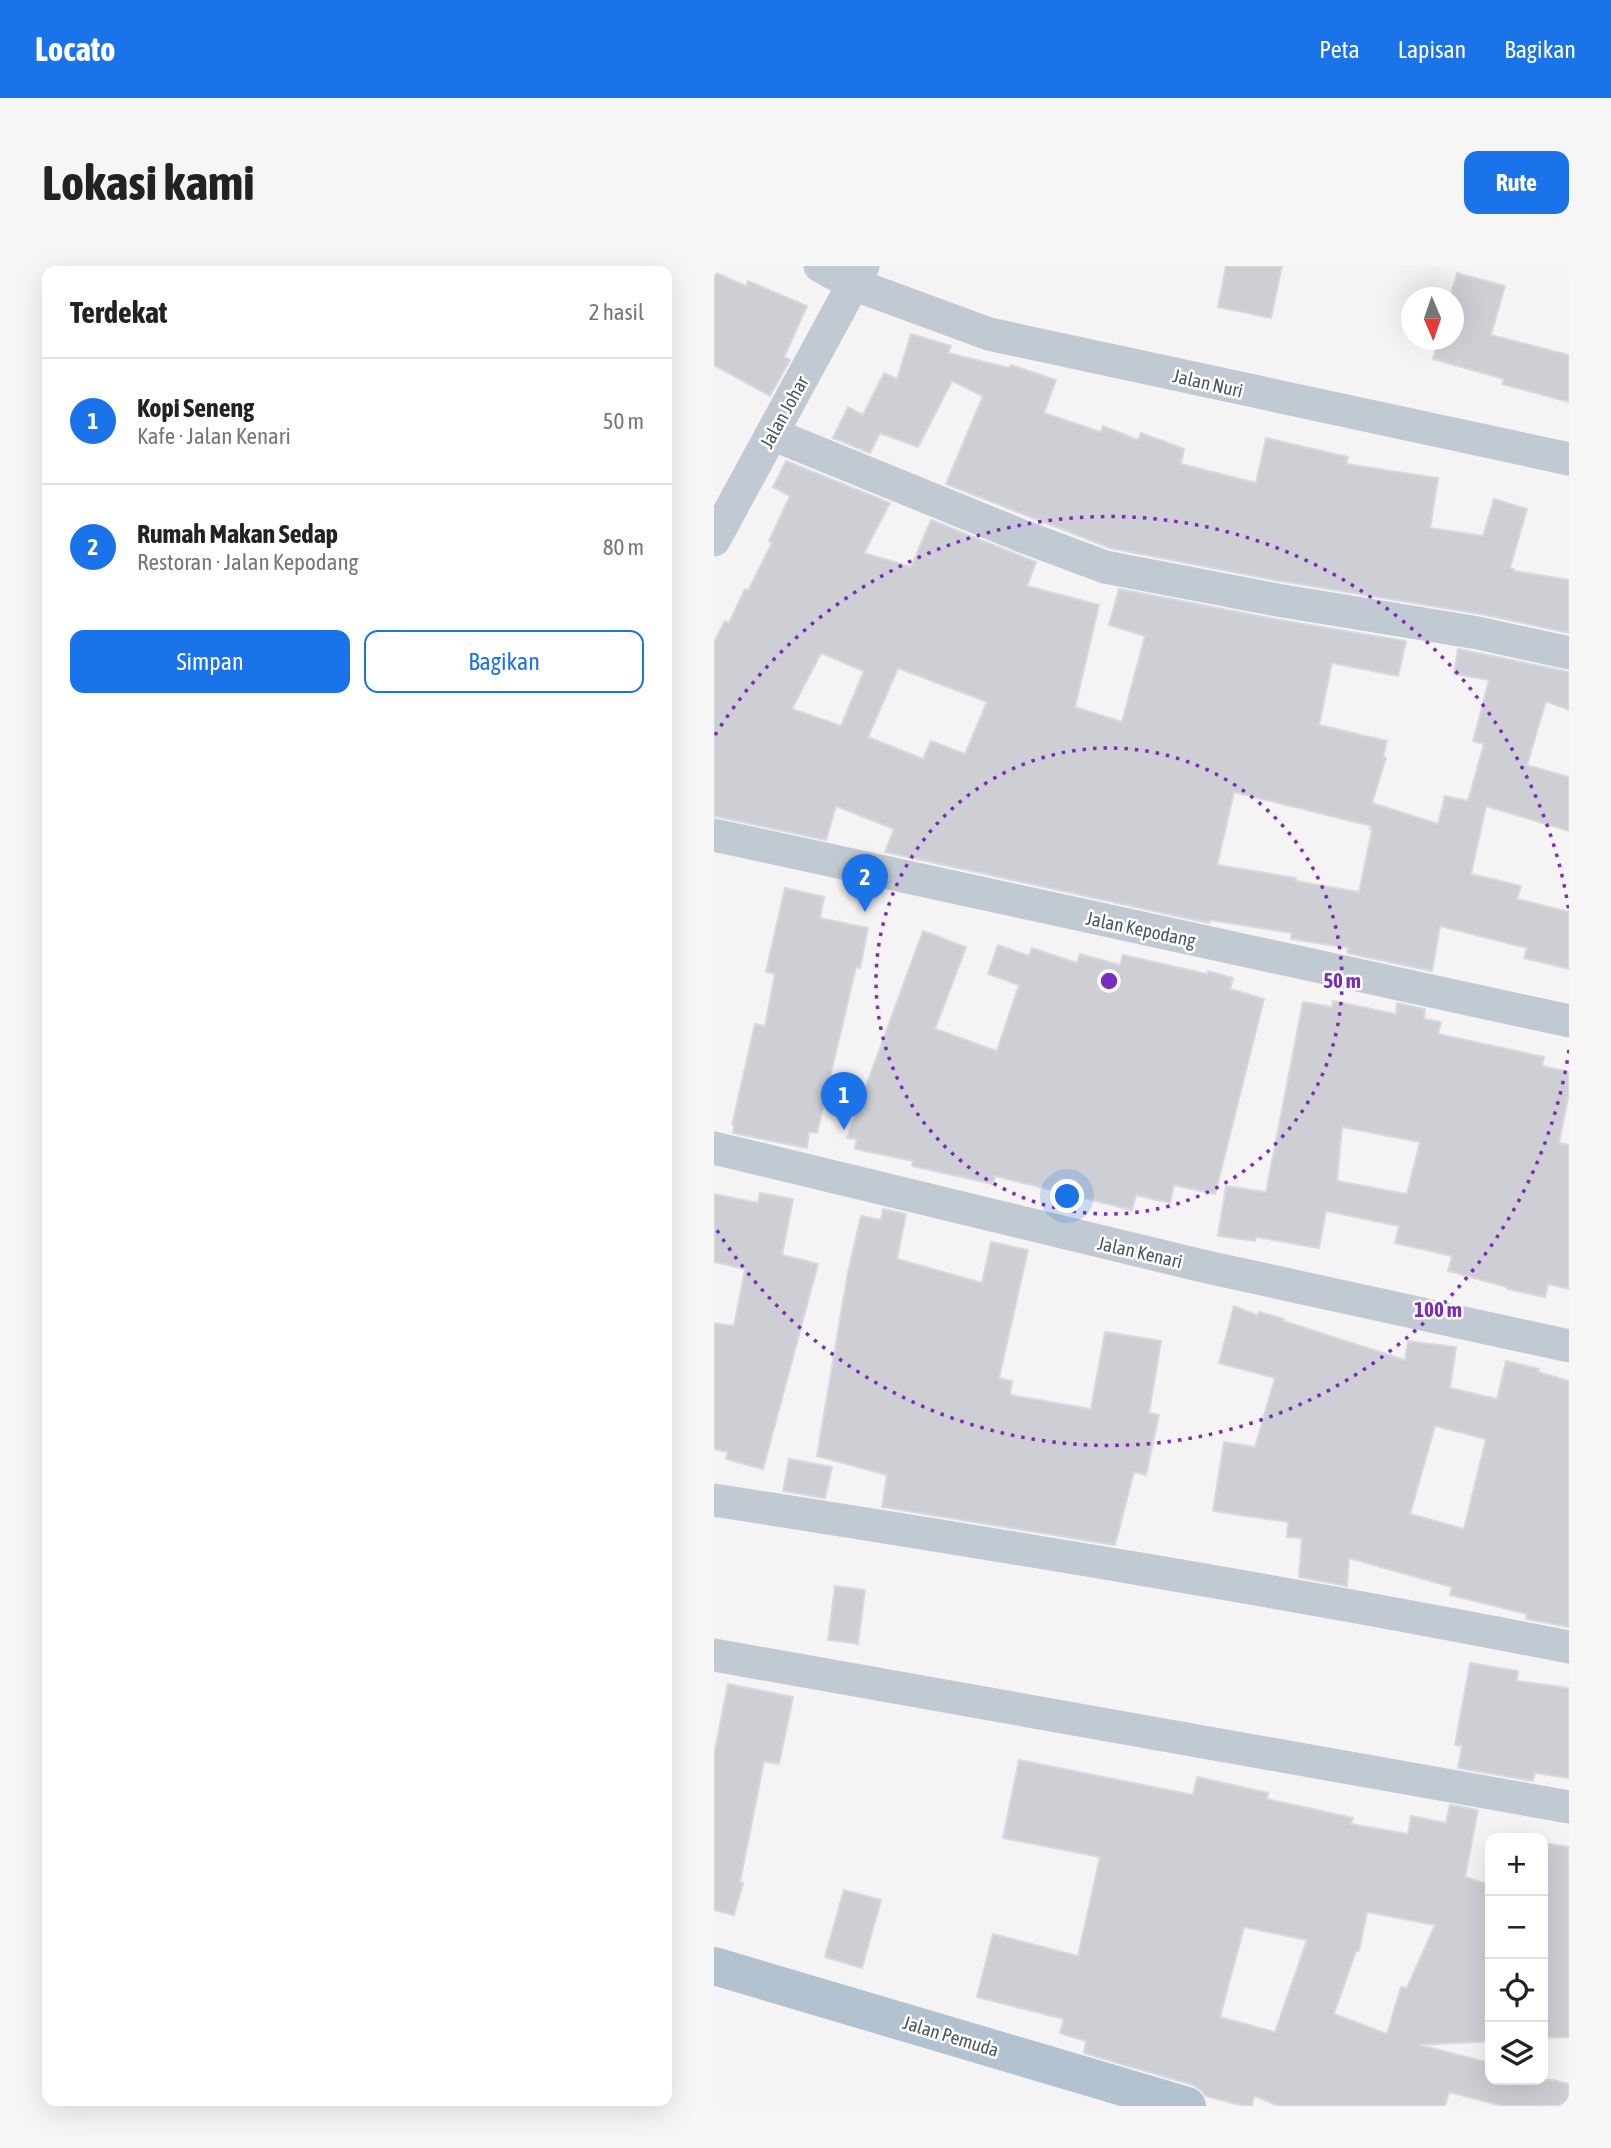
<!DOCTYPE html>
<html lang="id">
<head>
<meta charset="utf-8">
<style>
  :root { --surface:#fff; --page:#f6f6f6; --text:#222; --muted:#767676; --line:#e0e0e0; --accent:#1a73e8 }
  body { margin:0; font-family:"Asap Condensed",sans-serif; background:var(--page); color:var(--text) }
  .controls { position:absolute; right:21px; bottom:21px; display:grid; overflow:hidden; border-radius:14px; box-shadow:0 7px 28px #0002 }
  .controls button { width:63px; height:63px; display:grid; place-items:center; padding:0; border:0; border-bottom:2px solid var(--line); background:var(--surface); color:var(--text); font:35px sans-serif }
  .compass { position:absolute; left:687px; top:21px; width:63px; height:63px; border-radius:50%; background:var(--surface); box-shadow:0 7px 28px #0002; rotate:178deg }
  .you { position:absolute; left:354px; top:931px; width:24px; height:24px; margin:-18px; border:5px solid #fff; border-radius:50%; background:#1a73e8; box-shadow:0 0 0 10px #1a73e833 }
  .badge { display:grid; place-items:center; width:46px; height:46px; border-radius:50%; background:var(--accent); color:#fff; font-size:23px; font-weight:700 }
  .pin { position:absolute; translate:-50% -58px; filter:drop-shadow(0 2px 4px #0008) }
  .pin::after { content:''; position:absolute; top:37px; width:24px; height:21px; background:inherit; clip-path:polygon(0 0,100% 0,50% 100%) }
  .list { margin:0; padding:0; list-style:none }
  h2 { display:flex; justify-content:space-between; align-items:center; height:91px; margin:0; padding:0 28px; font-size:30px }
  h2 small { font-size:23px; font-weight:400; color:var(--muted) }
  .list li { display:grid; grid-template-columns:46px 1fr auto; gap:21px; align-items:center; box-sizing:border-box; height:126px; padding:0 28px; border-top:2px solid var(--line) }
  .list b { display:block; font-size:26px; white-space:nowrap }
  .list p { margin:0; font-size:23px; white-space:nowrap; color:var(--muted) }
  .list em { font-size:23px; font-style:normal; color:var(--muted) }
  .actions { display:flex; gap:14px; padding:21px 28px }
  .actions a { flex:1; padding:16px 0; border:2px solid var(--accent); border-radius:14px; text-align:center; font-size:24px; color:var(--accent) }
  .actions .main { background:var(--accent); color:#fff }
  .icon { flex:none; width:38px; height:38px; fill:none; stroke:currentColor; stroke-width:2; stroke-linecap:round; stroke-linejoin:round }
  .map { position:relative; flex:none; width:855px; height:1840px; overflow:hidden; border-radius:14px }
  header { display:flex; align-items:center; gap:42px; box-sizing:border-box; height:98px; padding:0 35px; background:var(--accent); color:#fff }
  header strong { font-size:33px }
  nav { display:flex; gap:38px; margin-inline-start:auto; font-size:24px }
  .intro { display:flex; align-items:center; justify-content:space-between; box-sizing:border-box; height:168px; padding:0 42px }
  h1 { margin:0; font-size:49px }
  .button { padding:18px 32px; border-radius:14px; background:var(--accent); color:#fff; font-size:24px; font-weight:700 }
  main { display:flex; gap:42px; padding:0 42px }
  aside { flex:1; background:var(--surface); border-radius:14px; box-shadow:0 7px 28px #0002 }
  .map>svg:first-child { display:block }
</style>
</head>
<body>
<header>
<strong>Locato</strong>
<nav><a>Peta</a><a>Lapisan</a><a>Bagikan</a></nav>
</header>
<div class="intro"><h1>Lokasi kami</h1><a class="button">Rute</a></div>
<main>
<aside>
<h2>Terdekat<small>2 hasil</small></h2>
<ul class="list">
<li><span class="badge">1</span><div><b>Kopi Seneng</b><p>Kafe · Jalan Kenari</p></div><em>50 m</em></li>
<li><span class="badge">2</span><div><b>Rumah Makan Sedap</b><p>Restoran · Jalan Kepodang</p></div><em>80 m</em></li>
</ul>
<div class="actions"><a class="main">Simpan</a><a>Bagikan</a></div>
</aside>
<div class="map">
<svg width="855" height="1840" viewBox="0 0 855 1840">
  <rect width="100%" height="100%" fill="#f5f3f3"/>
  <path fill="#cdcfd5" stroke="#d7d9de" stroke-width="2" fill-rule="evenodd" d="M 512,0 L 568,0 L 557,52 L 504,41 Z
    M 0,6 L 32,20 L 34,15 L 93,40 L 70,91 L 76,94 L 56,130 L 0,99 Z
    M 743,7 L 791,20 L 777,69 L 855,89 L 855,136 L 788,118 L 790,113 L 719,93 L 724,74 L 739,74 L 739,32 L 736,32 Z
    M 197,68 L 237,80 L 234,87 L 295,102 L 297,99 L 342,114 L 330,147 L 387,166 L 389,160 L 424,174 L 427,167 L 470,183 L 467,198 L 542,217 L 552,172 L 634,191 L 632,198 L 724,212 L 716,262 L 769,270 L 780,233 L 813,243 L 796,302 L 800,303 L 800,305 L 855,314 L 855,367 L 767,348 L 566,315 L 396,282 L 232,218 L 269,130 L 238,115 L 204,181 L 166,167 L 156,187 L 119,172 L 134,141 L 149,149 L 170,107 L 183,113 Z
    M 72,195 L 176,237 L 150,287 L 197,301 L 217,254 L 322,296 L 313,320 L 385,339 L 361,441 L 408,456 L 431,370 L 395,359 L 405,323 L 560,353 L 692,375 L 684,410 L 618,397 L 605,459 L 673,475 L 669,491 L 672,492 L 658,537 L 724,558 L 731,530 L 754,535 L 770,478 L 759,475 L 775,414 L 740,408 L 744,383 L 855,406 L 855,444 L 832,435 L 813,499 L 855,511 L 855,565 L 772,540 L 757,608 L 807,620 L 803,633 L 855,646 L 855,703 L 810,692 L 813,682 L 726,660 L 718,705 L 633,687 L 634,682 L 577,673 L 578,667 L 496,654 L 495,657 L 171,586 L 180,563 L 122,540 L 112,574 L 0,550 L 0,376 L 11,355 L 15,357 L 31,323 L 34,325 L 58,277 L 55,275 L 76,230 L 59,221 ZM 107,387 L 150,405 L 127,460 L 78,443 ZM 184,402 L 273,436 L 251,488 L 217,475 L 209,493 L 154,471 ZM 520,526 L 657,560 L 656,563 L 658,564 L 645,626 L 581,615 L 582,612 L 503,599 Z
    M 71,622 L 110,631 L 106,652 L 154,662 L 146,702 L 142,701 L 103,867 L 95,866 L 93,882 L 19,867 L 20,859 L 18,859 L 41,758 L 51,760 L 61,708 L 52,706 Z
    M 209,665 L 252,681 L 221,763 L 283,785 L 305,719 L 274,708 L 284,679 L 315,690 L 318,682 L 363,697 L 366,688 L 406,699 L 409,689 L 493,708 L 494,705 L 519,712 L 516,723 L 550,733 L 501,928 L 460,919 L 456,937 L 422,929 L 418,944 L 281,910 L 279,918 L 198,900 L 199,895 L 141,883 L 143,873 L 133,872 Z
    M 619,735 L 682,748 L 683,737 L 711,743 L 710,753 L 727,756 L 724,768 L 830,791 L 828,800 L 855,806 L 855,827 L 845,877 L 855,879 L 855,1023 L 834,1018 L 831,1031 L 793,1023 L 793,1021 L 734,1005 L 738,990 L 681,977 L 685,960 L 612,945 L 605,982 L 542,971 L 541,975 L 504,970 L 512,920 L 552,926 L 589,736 L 618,741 ZM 628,861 L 706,876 L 693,928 L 623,915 Z
    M 46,927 L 79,933 L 68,989 L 104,998 L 49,1203 L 12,1193 L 14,1186 L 0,1183 L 0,1057 L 20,1060 L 31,1003 L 0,996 L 0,928 L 44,937 Z
    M 169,943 L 192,948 L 183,993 L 268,1017 L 277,976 L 314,984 L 285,1112 L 298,1115 L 296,1129 L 377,1143 L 391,1066 L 447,1075 L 435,1147 L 445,1149 L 432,1209 L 420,1206 L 401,1279 L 168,1241 L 173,1209 L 103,1190 L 134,1006 L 147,950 L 167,954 Z
    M 520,1040 L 544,1050 L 545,1046 L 570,1053 L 569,1055 L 691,1094 L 694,1075 L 742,1081 L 736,1122 L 783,1133 L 792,1095 L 825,1103 L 824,1106 L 855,1115 L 855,1361 L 812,1353 L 813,1348 L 736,1329 L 738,1321 L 635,1292 L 633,1320 L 585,1311 L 588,1272 L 573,1271 L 574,1256 L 499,1245 L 510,1176 L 541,1181 L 561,1112 L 505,1097 ZM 721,1160 L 772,1173 L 750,1263 L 696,1248 Z
    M 75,1193 L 118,1201 L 111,1232 L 69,1225 Z
    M 121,1320 L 151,1324 L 144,1378 L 114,1374 Z
    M 756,1397 L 804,1405 L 803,1415 L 855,1422 L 855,1512 L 821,1507 L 819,1515 L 744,1502 L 748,1480 L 741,1479 Z
    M 14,1418 L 79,1431 L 65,1498 L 50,1495 L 26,1616 L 29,1617 L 20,1649 L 0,1644 L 0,1489 Z
    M 305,1494 L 479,1529 L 483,1511 L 554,1527 L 553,1533 L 639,1552 L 637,1558 L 694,1568 L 697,1550 L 732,1557 L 736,1539 L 764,1544 L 751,1611 L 776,1619 L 776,1775 L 706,1779 L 776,1797 L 776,1814 L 839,1814 L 855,1818 L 855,1840 L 789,1840 L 735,1826 L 731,1840 L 565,1840 L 540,1830 L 538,1840 L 530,1840 L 492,1830 L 488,1825 L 479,1819 L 370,1787 L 372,1775 L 346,1767 L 350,1753 L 263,1731 L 279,1668 L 364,1690 L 386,1591 L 289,1572 ZM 653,1646 L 721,1659 L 693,1722 L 687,1721 L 673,1768 L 620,1748 L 642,1685 L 645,1685 ZM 530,1661 L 593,1674 L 561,1766 L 506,1751 Z
    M 829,1577 L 855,1581 L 855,1771 L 829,1772 Z
    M 130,1624 L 167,1634 L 148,1702 L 111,1691 Z"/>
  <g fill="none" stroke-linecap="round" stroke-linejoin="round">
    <path stroke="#c1cad2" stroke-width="33" d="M 106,0 L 139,18 L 275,68 L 855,193
      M 58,168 L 308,270 L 391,301 L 563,334 L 764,367 L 855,387
      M 0,274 L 149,0
      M 0,569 L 855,755
      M 0,882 L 493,1001 L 855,1080
      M 0,1234 C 286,1279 571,1325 855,1381
      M 0,1389 L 855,1541"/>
    <path stroke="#b3c2d1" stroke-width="38" d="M 0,1700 L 473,1840"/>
  </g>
  <g fill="none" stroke="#7b2cbf" stroke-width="3.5" stroke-dasharray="3.5 7">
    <circle cx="395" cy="715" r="233"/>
    <path d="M855 784A465 465 0 0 1 1 961M1 469A465 465 0 0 1 855 646"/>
  </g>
  <g text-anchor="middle" stroke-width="5" stroke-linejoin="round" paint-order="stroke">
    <g font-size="19" fill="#4a5661" stroke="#fff">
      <text transform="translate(494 117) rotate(13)" y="7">Jalan Nuri</text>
      <text transform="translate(70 146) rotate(-61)" y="7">Jalan Johar</text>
      <text transform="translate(427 663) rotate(12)" y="7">Jalan Kepodang</text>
      <text transform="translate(426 986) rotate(13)" y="7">Jalan Kenari</text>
      <text transform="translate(237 1770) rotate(17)" y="7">Jalan Pemuda</text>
    </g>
  </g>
  <circle cx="395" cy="715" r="10" fill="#7b2cbf" stroke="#fff" stroke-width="3.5"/>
  <g font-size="21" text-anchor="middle" font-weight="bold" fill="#7b2cbf" stroke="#fff" stroke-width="5" stroke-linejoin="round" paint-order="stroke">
    <text x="628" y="722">50 m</text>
    <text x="724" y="1051">100 m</text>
  </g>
</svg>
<div class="controls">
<button>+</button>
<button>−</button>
<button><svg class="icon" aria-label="locate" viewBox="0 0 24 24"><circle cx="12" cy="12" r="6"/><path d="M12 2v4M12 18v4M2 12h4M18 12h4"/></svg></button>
<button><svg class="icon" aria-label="layers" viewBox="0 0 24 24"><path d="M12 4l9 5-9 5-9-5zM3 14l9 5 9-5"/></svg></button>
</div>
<svg class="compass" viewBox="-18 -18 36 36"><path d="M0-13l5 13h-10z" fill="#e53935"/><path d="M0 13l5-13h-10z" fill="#767676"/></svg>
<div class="you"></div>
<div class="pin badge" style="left:130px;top:864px">1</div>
<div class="pin badge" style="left:151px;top:646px">2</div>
</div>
</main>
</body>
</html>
